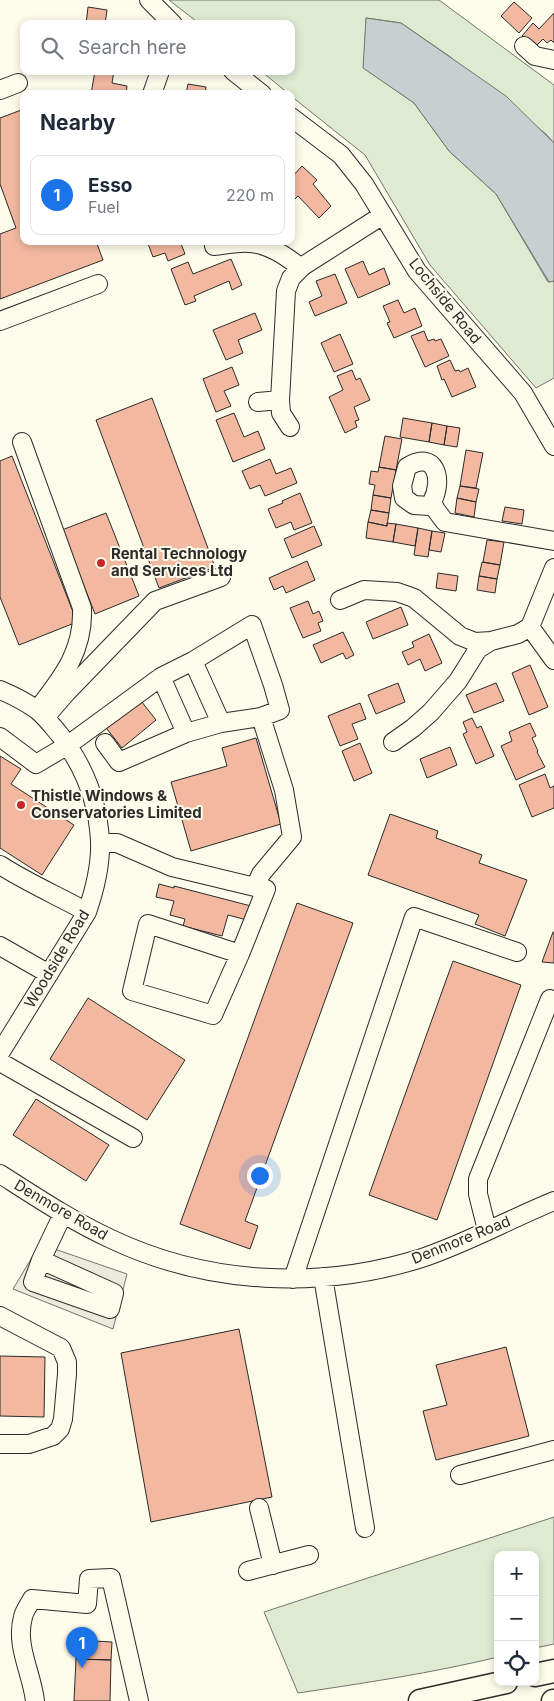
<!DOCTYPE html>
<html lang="en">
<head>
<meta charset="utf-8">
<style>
  :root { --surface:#fff; --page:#f6f6f7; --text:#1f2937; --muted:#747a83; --line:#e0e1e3; --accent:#1a73e8 }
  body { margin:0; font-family:Inter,sans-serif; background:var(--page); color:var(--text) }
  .controls { position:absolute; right:15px; bottom:15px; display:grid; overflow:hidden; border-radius:10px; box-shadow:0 2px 8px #0003 }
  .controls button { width:45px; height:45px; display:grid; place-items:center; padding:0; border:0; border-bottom:1px solid var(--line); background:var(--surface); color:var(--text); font:25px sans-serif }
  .you { position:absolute; left:259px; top:1175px; width:18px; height:18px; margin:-12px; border:4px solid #fff; border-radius:50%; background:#1a73e8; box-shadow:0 0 0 8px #1a73e833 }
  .badge { display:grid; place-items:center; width:32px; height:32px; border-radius:50%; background:var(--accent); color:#fff; font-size:16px; font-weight:700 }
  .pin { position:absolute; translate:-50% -41px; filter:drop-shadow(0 1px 2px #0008) }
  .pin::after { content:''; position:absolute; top:26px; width:18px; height:15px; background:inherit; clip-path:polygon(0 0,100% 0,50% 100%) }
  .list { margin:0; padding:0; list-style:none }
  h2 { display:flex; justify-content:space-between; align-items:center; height:65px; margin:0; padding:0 20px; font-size:21px }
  h2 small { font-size:16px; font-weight:400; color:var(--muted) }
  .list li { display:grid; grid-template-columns:32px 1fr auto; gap:15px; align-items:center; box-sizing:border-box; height:80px; margin:0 10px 10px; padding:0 10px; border:1px solid var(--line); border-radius:10px }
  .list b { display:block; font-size:19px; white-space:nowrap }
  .list p { margin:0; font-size:16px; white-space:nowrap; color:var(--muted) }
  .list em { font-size:16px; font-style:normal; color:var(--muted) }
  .icon { flex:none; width:28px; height:28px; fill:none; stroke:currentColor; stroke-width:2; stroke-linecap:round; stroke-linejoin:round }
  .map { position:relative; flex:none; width:554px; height:1701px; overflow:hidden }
  .search { position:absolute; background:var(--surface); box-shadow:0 2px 8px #0003; left:20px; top:20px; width:275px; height:55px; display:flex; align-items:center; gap:12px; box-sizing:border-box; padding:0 18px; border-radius:10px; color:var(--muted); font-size:19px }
  .panel { position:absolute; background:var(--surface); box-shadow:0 2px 8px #0003; left:20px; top:90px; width:275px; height:155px; border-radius:10px }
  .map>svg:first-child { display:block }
</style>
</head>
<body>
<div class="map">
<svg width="554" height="1701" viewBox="0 0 554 1701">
  <rect width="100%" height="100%" fill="#fdfbea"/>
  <path fill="#deebd1" stroke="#74746e" d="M 169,0 L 439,0 L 554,85 L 554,143 L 546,134 L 449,56 L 401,23 L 366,18 L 364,68 L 414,103 L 449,151 L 496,194 L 548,282 L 554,281 L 554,378 L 536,388 L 430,265 L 365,155 L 291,96 L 291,94 L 289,94 L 261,71 L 291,71 L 291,24 L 200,24 Z
    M 554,1517 L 554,1644 L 535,1648 L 535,1555 L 498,1555 L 498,1657 C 432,1673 365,1683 298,1693 L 264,1612 Z"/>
  <path fill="#eceadb" stroke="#74746e" d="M 40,1244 L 127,1274 L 113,1329 L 13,1289 Z"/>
  <path fill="#c7d0d0" stroke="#74746e" d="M 366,18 L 401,23 L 506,96 L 554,143 L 554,281 L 549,282 L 496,194 L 449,151 L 414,103 L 363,68 Z"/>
  <path fill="#f2b8a0" stroke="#2b2b2b" d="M 514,2 L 532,18 L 519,33 L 501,16 Z
    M 88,7 L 107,10 L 105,24 L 86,24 Z
    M 554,13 L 554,43 L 551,40 L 547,43 L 543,39 L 534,48 L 522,36 L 533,23 L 539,29 Z
    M 95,71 L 114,71 L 112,83 L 127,86 L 126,94 L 91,94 Z
    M 188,84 L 206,87 L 205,94 L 186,94 Z
    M 24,109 L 24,241 L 96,241 L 103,260 L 0,299 L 0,234 L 16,228 L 0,184 L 0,118 Z
    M 302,166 L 317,180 L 313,184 L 331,206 L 319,218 L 298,196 L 293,201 L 291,200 L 293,189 L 291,178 Z
    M 147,241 L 180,241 L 185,254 L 168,261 L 165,253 L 153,257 Z
    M 231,259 L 242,285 L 232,290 L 229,281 L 194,296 L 196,301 L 185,305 L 171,269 L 188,262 L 193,274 Z
    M 363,261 L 369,275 L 384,268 L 390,284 L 358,298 L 345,269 Z
    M 335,274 L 347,303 L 315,316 L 309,302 L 322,296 L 316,281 Z
    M 398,300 L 404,313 L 415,308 L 422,326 L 394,338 L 387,323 L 390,322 L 383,306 Z
    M 255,313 L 262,330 L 238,340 L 243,353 L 226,360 L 213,330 Z
    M 424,331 L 428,341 L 434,339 L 435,341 L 441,339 L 449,356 L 425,367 L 411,336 Z
    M 340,334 L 353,364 L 334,372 L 321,343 Z
    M 450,360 L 455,371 L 459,370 L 460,372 L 468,368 L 476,387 L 452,397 L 444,379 L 442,380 L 437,366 Z
    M 232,367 L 239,385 L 224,391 L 231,406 L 216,412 L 203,379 Z
    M 352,370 L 356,380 L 360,378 L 370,400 L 354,407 L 359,420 L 355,421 L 357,427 L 345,433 L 329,397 L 343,390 L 337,376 Z
    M 152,398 L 215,567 L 159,588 L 96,420 Z
    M 234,413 L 244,437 L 258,431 L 265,449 L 233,462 L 216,420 Z
    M 403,418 L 432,423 L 429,442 L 400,437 Z
    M 432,423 L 447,426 L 444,445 L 429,442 Z
    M 447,426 L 460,428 L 457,447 L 444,445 Z
    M 385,436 L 402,439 L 396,470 L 379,467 Z
    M 466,450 L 483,453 L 476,488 L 460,486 Z
    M 12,456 L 77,622 L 19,645 L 0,597 L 0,461 Z
    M 270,459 L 276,474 L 291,468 L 297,483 L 265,496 L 260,485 L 250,489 L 242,471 Z
    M 379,467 L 396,470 L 391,498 L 373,495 L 375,485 L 369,484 L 371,471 L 378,472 Z
    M 460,486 L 479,489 L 476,502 L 457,498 Z
    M 300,493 L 312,523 L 294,530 L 291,522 L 276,528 L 268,509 L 283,503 L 282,501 Z
    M 373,495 L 391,498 L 389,513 L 371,510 Z
    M 457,498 L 476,502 L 474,517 L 455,513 Z
    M 505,507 L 524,510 L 522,524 L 502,521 Z
    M 371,510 L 389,513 L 387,526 L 368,522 Z
    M 106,513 L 139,596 L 95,614 L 62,530 Z
    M 368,522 L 387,526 L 387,523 L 396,524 L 393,542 L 366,538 Z
    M 396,524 L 418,528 L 415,546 L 393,542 Z
    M 314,526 L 322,545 L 292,558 L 284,539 Z
    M 418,528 L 432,531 L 428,557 L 414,555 Z
    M 432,531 L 445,533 L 441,552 L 429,550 Z
    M 487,540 L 504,542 L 500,565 L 483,562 Z
    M 307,561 L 315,580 L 286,593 L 283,586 L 274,590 L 269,578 Z
    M 482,562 L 500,565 L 497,579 L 479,576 Z
    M 438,573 L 458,576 L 456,591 L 436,588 Z
    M 479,576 L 497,579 L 495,593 L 477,590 Z
    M 308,601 L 313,614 L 319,611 L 323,621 L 318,623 L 321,631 L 303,638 L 290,608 Z
    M 401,607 L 408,625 L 373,639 L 366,622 Z
    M 343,632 L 354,655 L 346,659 L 343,653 L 321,663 L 313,645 Z
    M 429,634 L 442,663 L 425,671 L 420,659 L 408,665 L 402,652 L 414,647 L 412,642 Z
    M 530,665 L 548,707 L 529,715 L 512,673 Z
    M 398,683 L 405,702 L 376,714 L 368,695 Z
    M 496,683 L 504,701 L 474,713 L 466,695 Z
    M 138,697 L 156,720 L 122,748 L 103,724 Z
    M 360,703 L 366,719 L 352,724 L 358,739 L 340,746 L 328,716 Z
    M 472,718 L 477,728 L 481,726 L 494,756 L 476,764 L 463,734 L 467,732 L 463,722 Z
    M 530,723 L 536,736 L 532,738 L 538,751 L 537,752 L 545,767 L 516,780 L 501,746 L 512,741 L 509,732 Z
    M 256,738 L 281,824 L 191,851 L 171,782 L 227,766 L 222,748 Z
    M 360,743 L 372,773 L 354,781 L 342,751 Z
    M 450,747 L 457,765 L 427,778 L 420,759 Z
    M 0,756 L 21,769 L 11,784 L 74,825 L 42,875 L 0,848 Z
    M 545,774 L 550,788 L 554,786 L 554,808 L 532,817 L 519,785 Z
    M 390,814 L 438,831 L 436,838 L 482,855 L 479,863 L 527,880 L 505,936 L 475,924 L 479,915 L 368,875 Z
    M 159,884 L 174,888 L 174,886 L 251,906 L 247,920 L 228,915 L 222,936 L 183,926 L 185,919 L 170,915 L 174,901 L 156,897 Z
    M 297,903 L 353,923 L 245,1221 L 258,1226 L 250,1249 L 180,1224 Z
    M 553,932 L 554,932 L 554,963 L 542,962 Z
    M 453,961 L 521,985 L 437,1220 L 369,1195 Z
    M 88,998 L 185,1060 L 147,1120 L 50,1059 Z
    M 36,1099 L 109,1145 L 86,1181 L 13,1135 Z
    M 239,1329 L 272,1497 L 151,1522 L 121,1353 Z
    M 506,1347 L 529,1436 L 436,1460 L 423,1411 L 447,1405 L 436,1365 Z
    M 0,1356 L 45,1357 L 44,1417 L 0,1416 Z
    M 76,1640 L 112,1642 L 111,1660 L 76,1659 Z
    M 76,1659 L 111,1660 L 110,1701 L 74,1701 Z"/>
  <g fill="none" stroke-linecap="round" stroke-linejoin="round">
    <defs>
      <path id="minor" d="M 149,0 L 173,24
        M 524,46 L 535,56 L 554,60
        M 233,71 L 262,94
        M 0,90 L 18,83
        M 152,94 L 160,71
        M 291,117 L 341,155 L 364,184 L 417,271 L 523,393 L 554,446
        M 214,246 C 225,245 238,242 249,243 C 269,244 286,256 301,268
        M 0,321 L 98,284
        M 258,402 L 280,400
        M 290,427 L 281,413 L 280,400 L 286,291 L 291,278 L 303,266 L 383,215
        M 22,442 L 82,608 C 84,651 62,678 37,710
        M 432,502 L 429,506 L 414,505 L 404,498 L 402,486 L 407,467 C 435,449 444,479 432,502 L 436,510 L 445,522 L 554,541
        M 340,600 L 364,590 L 397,592 L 414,598 L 460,636 L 475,642 L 491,641 L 518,634 L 530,627 L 554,568
        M 530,627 L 554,660
        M 193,661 L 221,723 L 261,717
        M 161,677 L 186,733 L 221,723
        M 0,690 C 12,695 26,702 37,710 C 46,717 53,727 60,735 C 84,766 98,802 100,841 C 101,865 95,889 87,912 L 0,1053
        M 47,715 L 66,693 L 155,601 L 221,577
        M 0,737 L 36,764 L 68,745 L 161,677 L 193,661 L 252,625 L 273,685 L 280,710 L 261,717 L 284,790 L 292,837 L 261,874 L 255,887 L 172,867 L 117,843 L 100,843
        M 393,742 L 413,728 L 431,712 L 458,681 L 478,649 L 491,641
        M 105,743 L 119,762 L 186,733
        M 0,865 C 28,883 58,896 87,912
        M 0,946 L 49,974
        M 240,954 L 148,924 L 132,991 L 213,1015 L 240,954 L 266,889 L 255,887
        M 0,1062 L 133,1138
        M 0,1174 C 36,1197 72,1221 111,1239 C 208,1285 320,1290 422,1258 C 467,1243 510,1219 554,1201
        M 487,1230 L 478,1194 L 478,1179 L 550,999
        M 41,1260 L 33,1282 L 110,1309 L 114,1293 L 41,1260 L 63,1214
        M 323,1277 L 365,1528
        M 293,1279 L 414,917 L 517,952
        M 0,1316 L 61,1348 L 67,1362 L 67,1374 L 63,1419 L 60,1429 L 53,1436 L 29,1444 L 0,1444
        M 460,1475 L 554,1450
        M 259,1508 L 273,1565
        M 248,1571 L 309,1555
        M 35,1701 C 32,1673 15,1646 23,1617 C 24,1611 29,1605 32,1599 L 87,1604 L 89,1579 L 111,1578 L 139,1701"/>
      <path id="major" d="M 535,1675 L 554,1671
        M 420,1701 L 506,1682
        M 553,1701 L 554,1701"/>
    </defs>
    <use href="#minor" stroke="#2b2b2b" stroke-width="20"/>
    <use href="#major" stroke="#2b2b2b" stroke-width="25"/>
    <use href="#minor" stroke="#fdfbea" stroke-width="18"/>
    <use href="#major" stroke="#fdfbea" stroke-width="22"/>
  </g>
  <g fill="#c62828" stroke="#fdfbea" stroke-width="2">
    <circle cx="101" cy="563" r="5"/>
    <circle cx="21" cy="805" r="5"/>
  </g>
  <g text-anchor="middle" stroke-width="4" stroke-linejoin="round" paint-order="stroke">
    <g font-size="15" fill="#2b2b2b" stroke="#fdfbea">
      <text transform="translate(445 301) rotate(51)" y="5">Lochside Road</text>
      <text transform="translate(57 959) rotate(-59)" y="5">Woodside Road</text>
      <text transform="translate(61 1210) rotate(30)" y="5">Denmore Road</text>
      <text transform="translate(461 1240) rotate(-22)" y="5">Denmore Road</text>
    </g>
    <g font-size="15" font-weight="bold" fill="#2b2b2b" stroke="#fdfbea" text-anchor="start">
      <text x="111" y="559">Rental Technology<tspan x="111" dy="17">and Services Ltd</tspan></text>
      <text x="31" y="801">Thistle Windows &amp;<tspan x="31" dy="17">Conservatories Limited</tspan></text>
    </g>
  </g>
</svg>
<div class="controls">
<button>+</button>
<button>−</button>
<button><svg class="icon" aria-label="locate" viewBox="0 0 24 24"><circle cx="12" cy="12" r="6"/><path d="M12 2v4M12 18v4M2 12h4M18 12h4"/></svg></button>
</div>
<div class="you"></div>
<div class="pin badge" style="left:82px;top:1668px">1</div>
<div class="search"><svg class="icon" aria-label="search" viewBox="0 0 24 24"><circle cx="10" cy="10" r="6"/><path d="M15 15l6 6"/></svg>Search here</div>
<section class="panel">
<h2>Nearby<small></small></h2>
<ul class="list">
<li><span class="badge">1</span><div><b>Esso</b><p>Fuel</p></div><em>220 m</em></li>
</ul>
</section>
</div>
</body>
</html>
